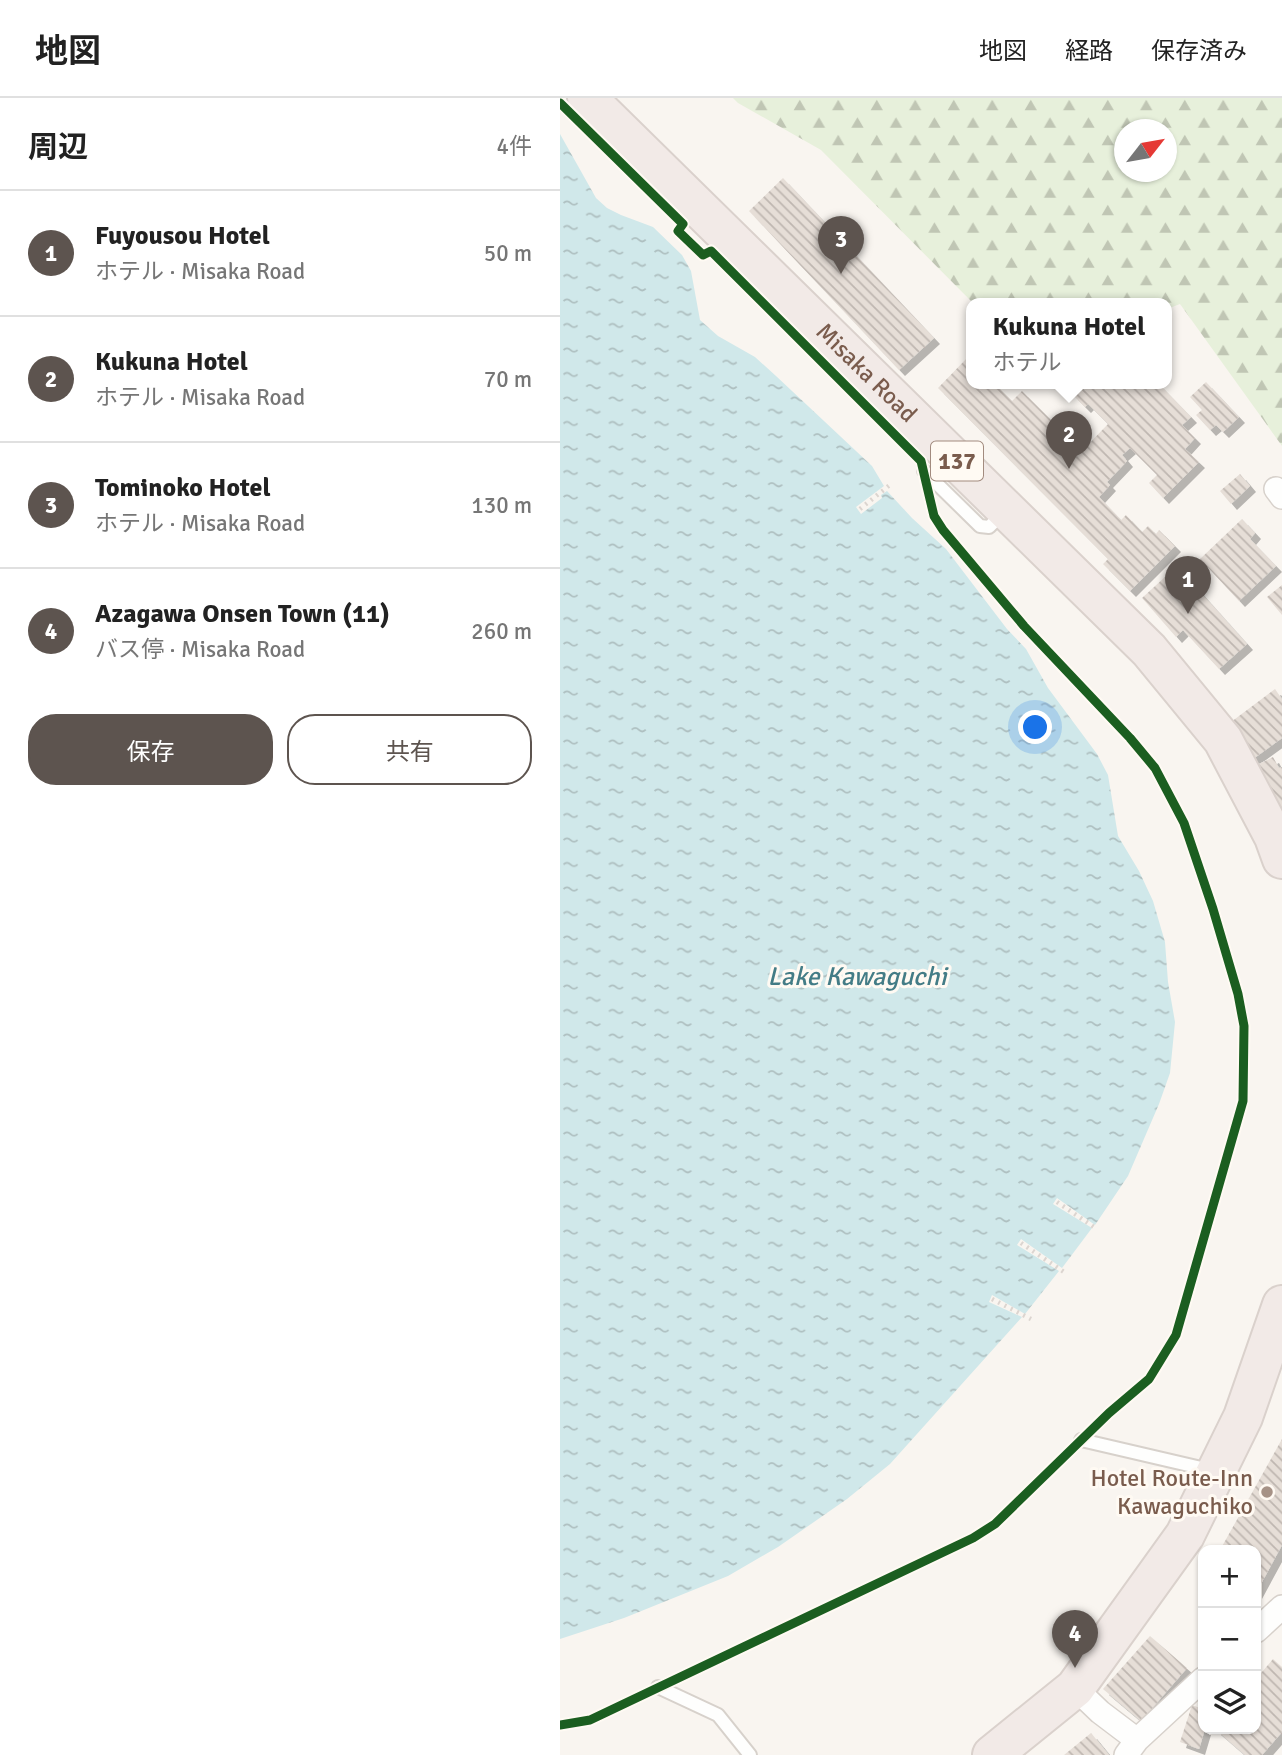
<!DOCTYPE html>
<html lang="ja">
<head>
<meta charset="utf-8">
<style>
  :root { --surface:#fff; --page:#f2f2f2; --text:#222; --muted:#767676; --line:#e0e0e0; --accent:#5d544f }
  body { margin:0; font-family:Signika,"Noto Sans JP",sans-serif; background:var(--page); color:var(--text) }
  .controls { position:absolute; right:21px; bottom:21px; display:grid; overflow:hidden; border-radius:14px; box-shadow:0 2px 5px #0004 }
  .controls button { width:63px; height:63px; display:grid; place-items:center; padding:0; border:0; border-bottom:2px solid var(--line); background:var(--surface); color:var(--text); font:35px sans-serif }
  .compass { position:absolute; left:554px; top:21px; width:63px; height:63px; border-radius:50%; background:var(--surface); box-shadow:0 2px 5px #0004; rotate:59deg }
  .you { position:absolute; left:476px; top:630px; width:24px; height:24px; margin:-18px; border:5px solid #fff; border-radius:50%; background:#1a73e8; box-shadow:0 0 0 10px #1a73e833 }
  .badge { display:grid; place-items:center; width:46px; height:46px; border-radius:50%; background:var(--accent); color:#fff; font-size:23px; font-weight:700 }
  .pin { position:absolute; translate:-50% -58px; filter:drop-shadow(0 2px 4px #0008) }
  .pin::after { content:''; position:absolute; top:37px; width:24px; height:21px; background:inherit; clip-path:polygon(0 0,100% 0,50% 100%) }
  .popup { position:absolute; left:406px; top:200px; width:206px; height:91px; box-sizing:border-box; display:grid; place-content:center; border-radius:14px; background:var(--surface); filter:drop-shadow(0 2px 5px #0005); font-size:23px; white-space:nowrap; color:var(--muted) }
  .popup b { font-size:26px; color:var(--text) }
  .popup::after { content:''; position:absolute; left:50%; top:100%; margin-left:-14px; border:14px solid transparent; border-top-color:var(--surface) }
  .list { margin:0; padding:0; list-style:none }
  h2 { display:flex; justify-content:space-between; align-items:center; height:91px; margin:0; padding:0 28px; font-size:30px }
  h2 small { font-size:23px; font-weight:400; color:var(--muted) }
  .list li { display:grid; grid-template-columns:46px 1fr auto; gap:21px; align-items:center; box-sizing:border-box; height:126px; padding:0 28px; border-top:2px solid var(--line) }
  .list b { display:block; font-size:26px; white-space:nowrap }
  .list p { margin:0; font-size:23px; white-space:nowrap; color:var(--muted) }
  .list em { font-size:23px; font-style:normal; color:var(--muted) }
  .actions { display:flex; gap:14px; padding:21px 28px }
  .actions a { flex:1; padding:16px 0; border:2px solid var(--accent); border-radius:28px; text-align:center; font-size:24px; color:var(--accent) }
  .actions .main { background:var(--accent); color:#fff }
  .icon { flex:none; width:38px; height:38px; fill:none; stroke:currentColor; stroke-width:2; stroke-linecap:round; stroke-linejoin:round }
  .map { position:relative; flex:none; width:722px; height:1657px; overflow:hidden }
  header { display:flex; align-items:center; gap:42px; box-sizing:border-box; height:98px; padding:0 35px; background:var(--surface); border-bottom:2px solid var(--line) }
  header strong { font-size:33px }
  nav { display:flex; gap:38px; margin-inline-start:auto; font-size:24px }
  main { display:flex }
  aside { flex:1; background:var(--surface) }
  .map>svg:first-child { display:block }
</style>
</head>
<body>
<header>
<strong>地図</strong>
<nav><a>地図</a><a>経路</a><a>保存済み</a></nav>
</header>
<main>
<aside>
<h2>周辺<small>4件</small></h2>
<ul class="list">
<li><span class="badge">1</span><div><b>Fuyousou Hotel</b><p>ホテル · Misaka Road</p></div><em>50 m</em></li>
<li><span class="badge">2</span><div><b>Kukuna Hotel</b><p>ホテル · Misaka Road</p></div><em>70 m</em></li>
<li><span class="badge">3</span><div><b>Tominoko Hotel</b><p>ホテル · Misaka Road</p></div><em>130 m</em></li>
<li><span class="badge">4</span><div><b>Azagawa Onsen Town (11)</b><p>バス停 · Misaka Road</p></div><em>260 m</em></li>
</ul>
<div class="actions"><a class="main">保存</a><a>共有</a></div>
</aside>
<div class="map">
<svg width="722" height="1657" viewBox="0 0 722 1657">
  <defs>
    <pattern id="forest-firs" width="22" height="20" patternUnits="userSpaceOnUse" patternTransform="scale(1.75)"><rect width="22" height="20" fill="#e7f0db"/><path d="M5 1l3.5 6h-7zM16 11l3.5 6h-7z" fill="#c0c6b4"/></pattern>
    <pattern id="water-ripples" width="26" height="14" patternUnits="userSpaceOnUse" patternTransform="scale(1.75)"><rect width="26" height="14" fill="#d0e8ea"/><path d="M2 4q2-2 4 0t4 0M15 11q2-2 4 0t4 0" fill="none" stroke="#aebfc0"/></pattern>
    <pattern id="building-back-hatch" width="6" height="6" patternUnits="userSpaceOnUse" patternTransform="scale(1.75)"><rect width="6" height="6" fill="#e6ded7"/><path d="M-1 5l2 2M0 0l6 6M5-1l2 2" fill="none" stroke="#bfb7b1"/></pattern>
    <filter id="shadow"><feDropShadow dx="6" dy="6" stdDeviation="0" flood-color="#0004"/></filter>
  </defs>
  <rect width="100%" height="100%" fill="#f9f5f0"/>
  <path fill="url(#forest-firs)" fill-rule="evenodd" d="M 173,0 L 722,0 L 722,348 L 620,206 L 607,211 L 607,205 L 413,205 L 261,52 L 178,5 ZM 564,32 L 606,32 L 606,74 L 564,74 Z"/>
  <path fill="url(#water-ripples)" d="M 0,36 L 36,100 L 47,110 L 61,117 L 93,129 L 122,157 L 131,173 L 140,222 L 158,238 L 195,259 L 216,278 L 312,368 L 324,388 L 296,409 L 301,416 L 322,400 L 321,397 L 327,393 L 352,420 L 386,451 L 447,531 L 466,551 L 488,590 L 537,656 L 548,677 L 558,738 L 579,773 L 593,803 L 605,844 L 608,884 L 615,924 L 610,975 L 599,1006 L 568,1078 L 535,1127 L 497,1100 L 493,1106 L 532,1130 L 502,1170 L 461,1141 L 457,1147 L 499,1173 L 465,1216 L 432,1197 L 429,1204 L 462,1219 L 330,1366 L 287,1401 L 218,1449 L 168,1478 L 64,1520 L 0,1541 Z"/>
  <path fill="url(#building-back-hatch)" filter="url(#shadow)" d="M 223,80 L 374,240 L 339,272 L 189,113 Z
    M 408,259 L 411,262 L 411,285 L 434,285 L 452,303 L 462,293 L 522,353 L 548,326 L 528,306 L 525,309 L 512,296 L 523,285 L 598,285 L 631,319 L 622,327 L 635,340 L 625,351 L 639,364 L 603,400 L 589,385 L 597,377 L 570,350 L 562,357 L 567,363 L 547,384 L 550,387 L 539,399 L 561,422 L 566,417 L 582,434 L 588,428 L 596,436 L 599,432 L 615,448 L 570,493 L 543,466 L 548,461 L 378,290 Z
    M 646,284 L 679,319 L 663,334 L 656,327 L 650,332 L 636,317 L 642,312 L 630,299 Z
    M 680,376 L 690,388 L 671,406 L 660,393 Z
    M 682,421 L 695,435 L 690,441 L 716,468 L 679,503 L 640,461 Z
    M 617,468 L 687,546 L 659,571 L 623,532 L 616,539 L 582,500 Z
    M 722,487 L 722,517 L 707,499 Z
    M 715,591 L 722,601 L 722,640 L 693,661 L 667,627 Z
    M 713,659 L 719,670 L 722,669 L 722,712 L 699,666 Z
    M 722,1341 L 722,1447 L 696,1495 L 696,1452 L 660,1452 Z
    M 590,1538 L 627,1570 L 581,1623 L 543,1591 Z
    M 713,1561 L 722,1569 L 722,1634 L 702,1657 L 685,1657 L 655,1631 L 696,1631 L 696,1581 Z
    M 632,1607 L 643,1611 L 643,1631 L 645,1631 L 639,1651 L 620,1644 Z
    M 531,1635 L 549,1657 L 504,1657 Z"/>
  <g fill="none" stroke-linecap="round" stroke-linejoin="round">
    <defs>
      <path id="lane" d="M 364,373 L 420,428 L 429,429 L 443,415
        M 521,1342 L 650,1372
        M 98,1589 L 158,1617 L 190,1657"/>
      <path id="street" d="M 716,391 L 722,399
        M 696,1533 L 722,1509
        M 515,1590 L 540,1614 L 577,1642
        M 566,1657 L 577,1642 L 643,1581"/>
      <g id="highway">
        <path id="s1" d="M 27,0 L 589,552 L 663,642 L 714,739 L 722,761"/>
        <path d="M 432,1657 L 515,1590 L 625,1437 L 683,1319 L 722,1207"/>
      </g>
    </defs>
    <use href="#lane" stroke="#d7d1cb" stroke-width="16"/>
    <use href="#street" stroke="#d7d1cb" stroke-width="26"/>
    <use href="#highway" stroke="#dad1cc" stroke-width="42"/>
    <path stroke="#dcd5d0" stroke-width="4.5" stroke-dasharray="2 5" stroke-linecap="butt" d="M 300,411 L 331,386
      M 497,1104 L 537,1131
      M 461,1145 L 504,1174
      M 432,1201 L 471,1221"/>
    <use href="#lane" stroke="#fefefd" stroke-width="12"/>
    <use href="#street" stroke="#fefefd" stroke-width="23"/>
    <use href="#highway" stroke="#f2eae7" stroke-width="38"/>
    <defs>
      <path id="cycleway" d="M 0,5 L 123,126 L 118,133 L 143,157 L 151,153 L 361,363 L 374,418 L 383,432 L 464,528 L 570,640 L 595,670 L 624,725 L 653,811 L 678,896 L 684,928 L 683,1003 L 616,1237 L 589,1281 L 549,1315 L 435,1426 L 413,1440 L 30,1622 L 0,1627"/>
    </defs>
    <use href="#cycleway" stroke="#fffaf3" stroke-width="13"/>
    <use href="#cycleway" stroke="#1b5e20" stroke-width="9"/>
  </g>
  <circle fill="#a69286" stroke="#fffaf3" stroke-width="2.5" cx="707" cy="1394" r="7"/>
  <g text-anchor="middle" stroke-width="6" stroke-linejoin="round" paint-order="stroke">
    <rect fill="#fffaf3" stroke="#a28b7f" stroke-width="2" x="371" y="343.5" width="52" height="39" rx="5"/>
    <g font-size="23" font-weight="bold" fill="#7a5c4d">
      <text x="397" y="371">137</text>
    </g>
    <g font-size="24" fill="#7a5c4d" stroke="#fffaf3">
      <text dy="8" stroke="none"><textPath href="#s1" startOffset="392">Misaka Road</textPath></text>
    </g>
    <g font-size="24" fill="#7a5c4d" stroke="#fffaf3" text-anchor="end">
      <text x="693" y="1388">Hotel Route-Inn<tspan x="693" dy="28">Kawaguchiko</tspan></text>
    </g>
    <g font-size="26" font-style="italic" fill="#437c86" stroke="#fffaf3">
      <text x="297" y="887">Lake Kawaguchi</text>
    </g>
  </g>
</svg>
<div class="controls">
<button>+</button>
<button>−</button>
<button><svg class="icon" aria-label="layers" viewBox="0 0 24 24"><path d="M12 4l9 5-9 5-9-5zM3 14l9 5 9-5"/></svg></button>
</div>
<svg class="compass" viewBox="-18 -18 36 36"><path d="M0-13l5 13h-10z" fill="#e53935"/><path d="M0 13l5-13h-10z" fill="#767676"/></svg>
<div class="you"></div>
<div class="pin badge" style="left:628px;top:516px">1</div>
<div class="pin badge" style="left:509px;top:371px">2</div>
<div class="popup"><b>Kukuna Hotel</b>ホテル</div>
<div class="pin badge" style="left:281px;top:176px">3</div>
<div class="pin badge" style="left:515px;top:1570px">4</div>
</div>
</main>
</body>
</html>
